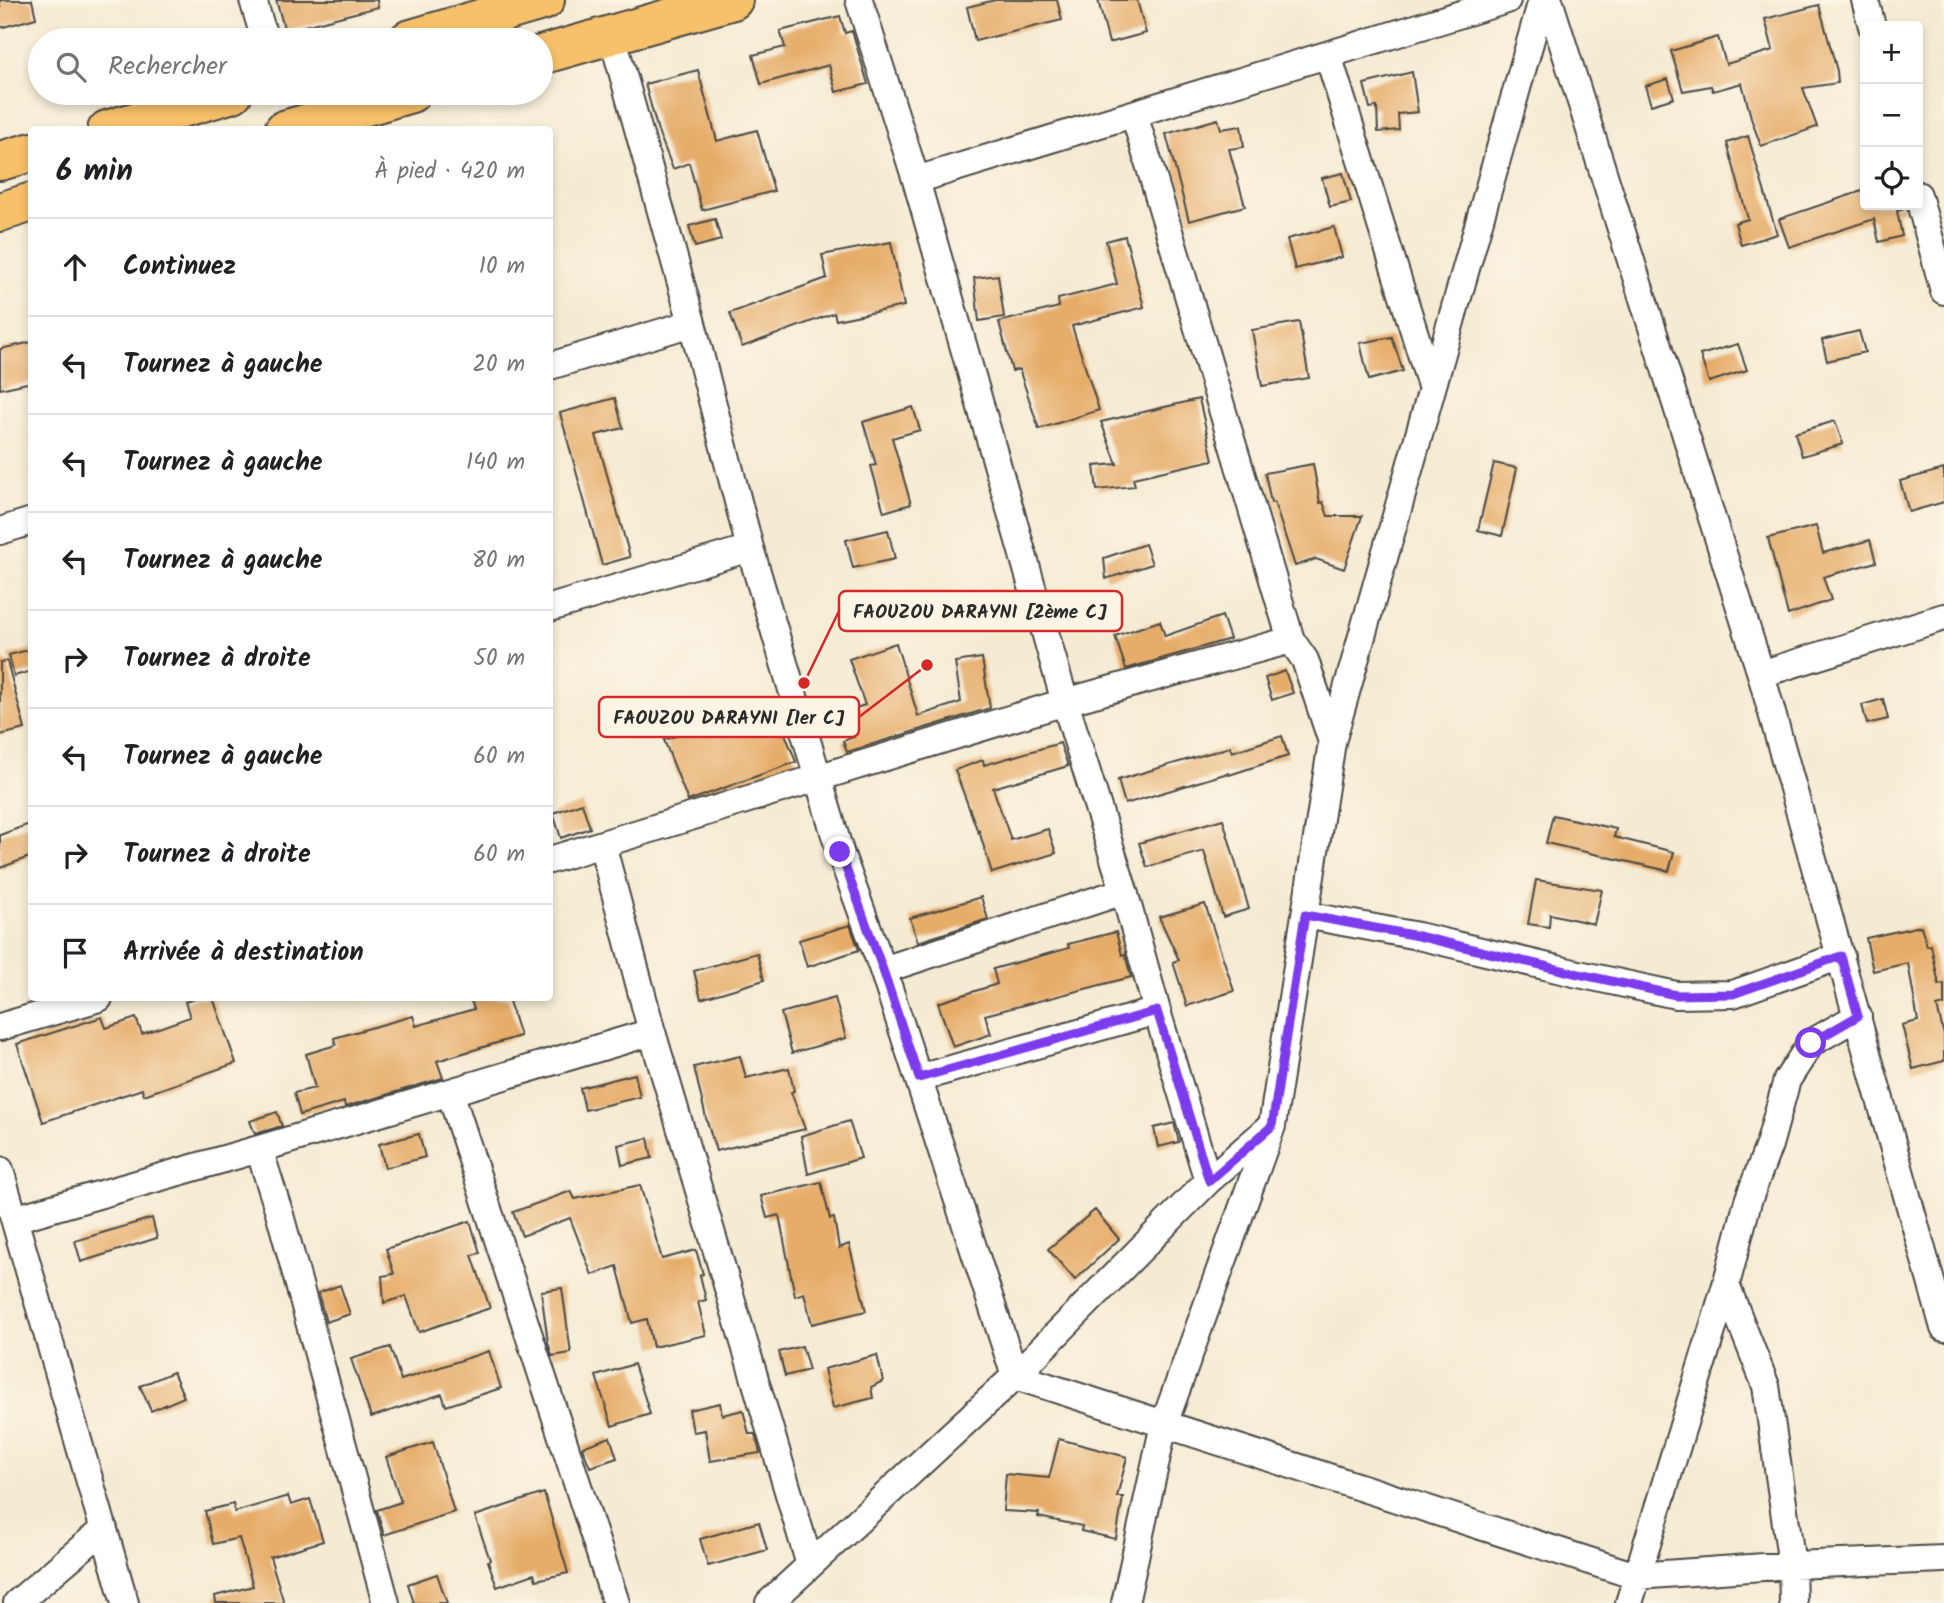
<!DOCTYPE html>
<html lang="fr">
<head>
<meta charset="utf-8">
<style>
  :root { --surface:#fff; --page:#f6f6f6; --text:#202124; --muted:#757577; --line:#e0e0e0 }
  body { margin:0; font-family:Kalam,sans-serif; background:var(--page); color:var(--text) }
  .controls { position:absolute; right:21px; top:21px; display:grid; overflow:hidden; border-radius:7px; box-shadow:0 4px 10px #0003 }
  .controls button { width:63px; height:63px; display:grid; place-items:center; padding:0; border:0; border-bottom:2px solid var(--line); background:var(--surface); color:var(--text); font:35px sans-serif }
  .stop { position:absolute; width:21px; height:21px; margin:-16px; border:5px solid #7c3aed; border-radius:50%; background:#fff }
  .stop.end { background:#7c3aed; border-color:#fff; box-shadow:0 2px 7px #0008 }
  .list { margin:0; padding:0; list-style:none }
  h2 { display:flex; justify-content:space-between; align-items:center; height:91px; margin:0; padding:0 28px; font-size:30px }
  h2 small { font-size:23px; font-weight:400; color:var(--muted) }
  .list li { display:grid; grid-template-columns:46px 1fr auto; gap:21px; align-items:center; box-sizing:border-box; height:98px; padding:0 28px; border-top:2px solid var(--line) }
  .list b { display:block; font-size:26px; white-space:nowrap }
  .list em { font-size:23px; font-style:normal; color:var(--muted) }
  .icon { flex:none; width:38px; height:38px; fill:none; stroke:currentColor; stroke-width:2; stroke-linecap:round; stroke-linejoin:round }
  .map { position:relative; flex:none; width:1944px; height:1603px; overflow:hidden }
  .search { position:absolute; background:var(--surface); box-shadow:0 4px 10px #0003; left:28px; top:28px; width:525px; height:77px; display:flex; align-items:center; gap:18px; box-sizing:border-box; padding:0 24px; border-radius:38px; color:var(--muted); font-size:26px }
  .panel { position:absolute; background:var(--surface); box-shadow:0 4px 10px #0003; left:28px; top:126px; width:525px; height:875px; border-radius:7px }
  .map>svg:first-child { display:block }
</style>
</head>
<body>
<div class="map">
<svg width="1944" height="1603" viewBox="0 0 1944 1603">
  <rect width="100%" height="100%" fill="#fcf5e5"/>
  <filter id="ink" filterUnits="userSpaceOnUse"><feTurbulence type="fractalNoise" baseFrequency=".0143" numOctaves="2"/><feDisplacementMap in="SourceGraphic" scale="14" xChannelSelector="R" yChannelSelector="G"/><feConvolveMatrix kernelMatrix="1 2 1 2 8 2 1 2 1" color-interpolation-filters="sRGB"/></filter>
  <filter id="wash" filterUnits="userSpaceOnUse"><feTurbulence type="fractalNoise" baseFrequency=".00686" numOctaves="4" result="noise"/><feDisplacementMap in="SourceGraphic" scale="28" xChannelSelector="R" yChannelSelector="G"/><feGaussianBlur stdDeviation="1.57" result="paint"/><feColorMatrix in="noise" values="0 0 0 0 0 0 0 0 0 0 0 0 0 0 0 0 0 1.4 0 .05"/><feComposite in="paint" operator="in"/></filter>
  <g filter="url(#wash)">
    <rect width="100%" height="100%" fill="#f5ebd3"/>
    <g id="blocks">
      <path fill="#e6ad6a" d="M 0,0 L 32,0 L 36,18 L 0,28 Z
        M 276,0 L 377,0 L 378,7 L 285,31 Z
        M 995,0 L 1057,0 L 1062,20 L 975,41 L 967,7 Z
        M 1098,0 L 1137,0 L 1146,33 L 1109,43 Z
        M 1819,5 L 1837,71 L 1838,83 L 1803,88 L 1817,127 L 1761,146 L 1752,121 L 1742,83 L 1713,91 L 1711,86 L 1683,91 L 1671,51 L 1718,37 L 1726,64 L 1773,50 L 1765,19 Z
        M 840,16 L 845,33 L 852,31 L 868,84 L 836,92 L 829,65 L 761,84 L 753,55 L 785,47 L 780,31 Z
        M 698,70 L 717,141 L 757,130 L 774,191 L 702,210 L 689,163 L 673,169 L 658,131 L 645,84 Z
        M 1412,72 L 1418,112 L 1398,114 L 1399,130 L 1378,132 L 1377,107 L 1370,108 L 1364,84 Z
        M 1668,79 L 1674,98 L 1651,105 L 1645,86 Z
        M 1218,119 L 1221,129 L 1241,126 L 1244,147 L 1229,149 L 1245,206 L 1189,221 L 1166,134 Z
        M 1748,136 L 1777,234 L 1741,245 L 1735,223 L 1748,219 L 1727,143 Z
        M 1343,173 L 1351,202 L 1330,207 L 1322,178 Z
        M 1865,190 L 1865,205 L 1904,205 L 1904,209 L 1897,211 L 1902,236 L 1879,242 L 1874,219 L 1789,247 L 1779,219 Z
        M 715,219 L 721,240 L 695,247 L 689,226 Z
        M 1334,227 L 1342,257 L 1295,269 L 1287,239 Z
        M 1125,236 L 1144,307 L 1072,326 L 1099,410 L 1039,429 L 1019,369 L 1012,371 L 999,322 L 1059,307 L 1058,299 L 1117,284 L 1106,241 Z
        M 891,242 L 904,306 L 836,320 L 834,313 L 742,347 L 730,313 L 827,278 L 822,255 Z
        M 998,275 L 1004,317 L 979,321 L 974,278 Z
        M 1299,322 L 1309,378 L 1262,386 L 1252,330 Z
        M 1859,331 L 1865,352 L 1827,361 L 1822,340 Z
        M 1392,337 L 1403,371 L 1369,380 L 1360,343 Z
        M 32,342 L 32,382 L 0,389 L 0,349 Z
        M 1738,344 L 1747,370 L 1709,382 L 1700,355 Z
        M 615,398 L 623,428 L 596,435 L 630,557 L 602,565 L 560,413 Z
        M 1199,399 L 1213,460 L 1133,478 L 1135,486 L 1097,490 L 1094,466 L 1117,464 L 1101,422 Z
        M 913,407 L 920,430 L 892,438 L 911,504 L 884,512 L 871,466 L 876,465 L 863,422 Z
        M 1835,421 L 1843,444 L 1802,456 L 1795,433 Z
        M 1494,463 L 1517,468 L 1502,536 L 1478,530 Z
        M 1313,464 L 1320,503 L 1323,502 L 1328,516 L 1362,516 L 1344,569 L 1316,559 L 1295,566 L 1274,502 L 1271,503 L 1265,473 Z
        M 1944,469 L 1944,502 L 1909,512 L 1900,481 Z
        M 1816,526 L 1823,553 L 1870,540 L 1876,562 L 1823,577 L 1831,600 L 1788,615 L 1768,538 Z
        M 888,530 L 895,559 L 853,568 L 846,540 Z
        M 1145,544 L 1152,564 L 1106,579 L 1104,558 Z
        M 1222,616 L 1230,639 L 1126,669 L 1115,636 L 1160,621 L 1165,636 Z
        M 896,643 L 918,716 L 961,702 L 955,662 L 982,658 L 990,708 L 847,752 L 843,741 L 854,737 L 846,711 L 865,705 L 849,659 Z
        M 32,649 L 32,671 L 14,676 L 9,655 Z
        M 7,661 L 25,729 L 0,735 L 0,662 Z
        M 1285,671 L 1293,693 L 1272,700 L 1265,678 Z
        M 1883,699 L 1888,719 L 1867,724 L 1862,705 Z
        M 772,700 L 796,762 L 688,801 L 664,740 Z
        M 1282,736 L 1288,756 L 1229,775 L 1228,773 L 1125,804 L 1118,780 L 1230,747 L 1232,752 Z
        M 1060,743 L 1068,766 L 993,788 L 1011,840 L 1048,829 L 1056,853 L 992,873 L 979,831 L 978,832 L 955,770 L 983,760 L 984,765 Z
        M 582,803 L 590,828 L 561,838 L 553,813 Z
        M 1553,815 L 1616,829 L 1614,837 L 1674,852 L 1669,871 L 1546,843 Z
        M 1223,819 L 1249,909 L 1223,917 L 1204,851 L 1147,867 L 1139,843 Z
        M 32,823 L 32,856 L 0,868 L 0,835 Z
        M 1536,880 L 1602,890 L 1594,924 L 1550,914 L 1549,927 L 1528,924 Z
        M 981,897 L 988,919 L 918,942 L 910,918 Z
        M 1205,904 L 1234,991 L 1187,1006 L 1173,962 L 1179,960 L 1159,917 Z
        M 850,925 L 859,950 L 807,967 L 799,940 Z
        M 1921,926 L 1927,946 L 1931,945 L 1939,985 L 1944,984 L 1944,1005 L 1937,1007 L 1944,1035 L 1944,1061 L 1913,1069 L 1902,1025 L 1918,1021 L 1908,963 L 1873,971 L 1866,938 Z
        M 1116,932 L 1122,955 L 1125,954 L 1131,977 L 985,1015 L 991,1034 L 953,1047 L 938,1003 L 997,984 L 993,969 L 1069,948 L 1068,944 Z
        M 757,953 L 764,980 L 701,999 L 694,971 Z
        M 197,998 L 213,998 L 236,1063 L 144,1095 L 142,1089 L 43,1122 L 17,1044 L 102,1017 L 106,1028 L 136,1018 L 142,1034 L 190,1017 L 185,1002 Z
        M 470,998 L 508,998 L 520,1036 L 437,1061 L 443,1078 L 345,1107 L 344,1102 L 300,1115 L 294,1093 L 315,1088 L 306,1054 L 336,1045 L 334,1038 L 413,1016 L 416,1026 L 474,1009 Z
        M 835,998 L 846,1038 L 792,1053 L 781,1013 Z
        M 740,1056 L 746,1078 L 789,1068 L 794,1091 L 791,1092 L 805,1129 L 716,1151 L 706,1118 L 694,1067 Z
        M 635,1074 L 640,1097 L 585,1110 L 580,1088 Z
        M 277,1112 L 282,1126 L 255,1134 L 250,1121 Z
        M 849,1121 L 861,1158 L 808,1174 L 801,1136 Z
        M 1174,1123 L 1179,1142 L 1158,1147 L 1154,1128 Z
        M 419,1134 L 425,1157 L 385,1168 L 379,1144 Z
        M 648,1138 L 652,1158 L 622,1165 L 618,1145 Z
        M 821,1182 L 830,1219 L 834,1218 L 839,1248 L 849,1244 L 866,1311 L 812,1324 L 804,1293 L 795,1296 L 779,1215 L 767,1218 L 761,1196 Z
        M 640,1185 L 662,1259 L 696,1250 L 703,1274 L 700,1275 L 706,1300 L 698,1302 L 706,1335 L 653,1347 L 647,1319 L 632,1323 L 617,1266 L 592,1275 L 570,1218 L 522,1236 L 513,1212 L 571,1191 L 575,1199 Z
        M 1095,1210 L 1119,1239 L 1075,1280 L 1048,1249 Z
        M 152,1218 L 157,1238 L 81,1262 L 75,1241 Z
        M 470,1221 L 480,1253 L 472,1255 L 490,1308 L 419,1332 L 406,1296 L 384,1303 L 382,1276 L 394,1274 L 386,1249 Z
        M 340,1285 L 350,1314 L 326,1322 L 318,1293 Z
        M 562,1288 L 571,1353 L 552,1356 L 548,1342 L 541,1291 Z
        M 802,1346 L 809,1370 L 785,1376 L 779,1352 Z
        M 390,1347 L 401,1380 L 489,1351 L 501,1388 L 446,1406 L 442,1394 L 371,1417 L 351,1359 Z
        M 877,1355 L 883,1381 L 871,1387 L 873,1398 L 833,1408 L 824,1369 Z
        M 634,1364 L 650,1414 L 612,1426 L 596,1376 Z
        M 173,1372 L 184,1397 L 151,1411 L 140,1386 Z
        M 720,1403 L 722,1415 L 743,1410 L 749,1434 L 755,1434 L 760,1453 L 710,1461 L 705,1430 L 693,1432 L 689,1410 Z
        M 610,1437 L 617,1458 L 590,1467 L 582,1447 Z
        M 1059,1439 L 1127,1457 L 1117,1497 L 1123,1497 L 1116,1539 L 1081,1531 L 1082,1526 L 1038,1517 L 1039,1513 L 1003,1511 L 1006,1474 L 1049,1478 Z
        M 433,1442 L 454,1512 L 384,1535 L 377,1510 L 401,1502 L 386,1457 Z
        M 544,1493 L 568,1573 L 536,1580 L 534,1574 L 497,1587 L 488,1561 L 490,1560 L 475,1516 Z
        M 288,1496 L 291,1505 L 310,1499 L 323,1541 L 270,1557 L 284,1603 L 216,1603 L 215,1596 L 253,1586 L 239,1538 L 213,1544 L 205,1511 L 233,1504 L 235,1512 Z
        M 759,1522 L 767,1550 L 708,1566 L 700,1539 Z
        M 437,1574 L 447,1603 L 414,1603 L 408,1584 Z"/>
    </g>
  </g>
  <g filter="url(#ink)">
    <use href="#blocks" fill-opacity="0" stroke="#494844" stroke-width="2"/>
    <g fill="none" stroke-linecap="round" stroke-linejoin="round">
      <defs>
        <path id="minor" d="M 253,0 L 265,40
          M 859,0 L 916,180 L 1065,702 L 1124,891 L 1157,1011 L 1208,1181
          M 1549,0 L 1761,674 L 1944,1328
          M 1865,0 L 1872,26
          M 612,35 L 692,323 L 750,548 L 840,852 L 883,970 L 1015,1376 L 1636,1576 L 1792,1565 L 1944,1559
          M 1328,55 L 1432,389
          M 1134,114 L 1291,640 L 1305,660 L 1332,742
          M 916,180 L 1507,0
          M 1918,195 L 1944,291
          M 550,366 L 692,323
          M 0,531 L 32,521
          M 550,608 L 750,548
          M 1761,674 L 1944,617
          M 602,844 L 652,1032 L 810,1565
          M 550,860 L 1065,702 L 1291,640
          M 1305,915 L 1418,936 L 1574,973 L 1676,995 L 1733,994 L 1841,956
          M 883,970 L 1124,891
          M 0,1027 L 99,998
          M 919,1078 L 1157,1011
          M 450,1092 L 616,1603
          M 259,1149 L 280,1215 L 386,1603
          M 0,1170 L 125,1603
          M 14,1219 L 259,1149 L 652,1032
          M 17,1603 L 104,1529
          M 769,1603 L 1015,1376 L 1208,1181 L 1270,1127
          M 1125,1603 L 1164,1424 L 1272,1126 L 1332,742 L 1542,0
          M 1629,1603 L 1726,1285
          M 1793,1603 L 1792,1565 L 1766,1386 L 1726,1285 L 1748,1201 L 1769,1145 L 1787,1080 L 1811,1043 L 1858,1016"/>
        <path id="primary" d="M 408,40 L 545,0
          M 541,55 L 733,0
          M 107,130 L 233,93
          M 284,130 L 411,93
          M 0,161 L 32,152
          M 0,212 L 32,202"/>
      </defs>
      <use href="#minor" stroke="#494844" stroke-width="30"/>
      <use href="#primary" stroke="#494844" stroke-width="42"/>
      <use href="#minor" stroke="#fff" stroke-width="26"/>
      <use href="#primary" stroke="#f7c06b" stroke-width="38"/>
    </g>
  </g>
  <g fill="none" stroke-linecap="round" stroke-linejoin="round" filter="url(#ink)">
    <path stroke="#7c3aed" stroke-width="9" d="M 840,852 L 883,970 L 919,1078 L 1157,1011 L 1209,1181 L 1272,1126 L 1305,915 L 1418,936 L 1574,973 L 1676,995 L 1733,994 L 1841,956 L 1858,1016 L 1811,1043"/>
  </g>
  <path fill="none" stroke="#d62828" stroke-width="2.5" d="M804 683L839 611M927 665L859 717"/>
  <g fill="#d62828" stroke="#fcf5e5" stroke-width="2.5">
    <circle cx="804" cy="683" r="7"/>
    <circle cx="927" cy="665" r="7"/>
  </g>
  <g fill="#fcf5e5" stroke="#d62828" stroke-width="2.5">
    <rect x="839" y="591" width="283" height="40" rx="7"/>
    <rect x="599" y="697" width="260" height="40" rx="7"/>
  </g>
  <g font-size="19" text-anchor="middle" font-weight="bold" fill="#2b2b2b">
    <text x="980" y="618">FAOUZOU DARAYNI [2ème C]</text>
    <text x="729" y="724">FAOUZOU DARAYNI [1er C]</text>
  </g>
</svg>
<div class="controls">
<button>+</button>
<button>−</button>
<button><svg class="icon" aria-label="locate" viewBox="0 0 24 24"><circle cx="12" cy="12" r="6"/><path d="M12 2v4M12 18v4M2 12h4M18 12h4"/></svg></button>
</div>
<div class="stop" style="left:1811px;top:1043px"></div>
<div class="stop end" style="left:840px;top:852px"></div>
<div class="search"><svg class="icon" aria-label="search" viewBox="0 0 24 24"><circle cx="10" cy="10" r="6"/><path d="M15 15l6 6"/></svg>Rechercher</div>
<section class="panel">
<h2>6 min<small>À pied · 420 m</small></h2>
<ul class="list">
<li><svg class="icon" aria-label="ahead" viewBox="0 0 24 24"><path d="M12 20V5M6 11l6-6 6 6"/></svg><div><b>Continuez</b></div><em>10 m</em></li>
<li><svg class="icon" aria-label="left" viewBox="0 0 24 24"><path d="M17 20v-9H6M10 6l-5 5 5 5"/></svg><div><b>Tournez à gauche</b></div><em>20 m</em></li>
<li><svg class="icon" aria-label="left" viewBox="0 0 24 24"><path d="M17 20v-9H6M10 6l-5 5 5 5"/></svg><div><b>Tournez à gauche</b></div><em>140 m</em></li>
<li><svg class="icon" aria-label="left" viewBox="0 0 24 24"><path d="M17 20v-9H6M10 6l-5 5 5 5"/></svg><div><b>Tournez à gauche</b></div><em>80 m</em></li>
<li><svg class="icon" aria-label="right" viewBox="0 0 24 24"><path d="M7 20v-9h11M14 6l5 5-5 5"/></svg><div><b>Tournez à droite</b></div><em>50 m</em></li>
<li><svg class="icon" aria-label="left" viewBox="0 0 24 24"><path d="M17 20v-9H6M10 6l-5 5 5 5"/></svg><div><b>Tournez à gauche</b></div><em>60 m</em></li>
<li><svg class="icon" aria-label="right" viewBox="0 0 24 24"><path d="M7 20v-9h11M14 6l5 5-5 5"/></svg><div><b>Tournez à droite</b></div><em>60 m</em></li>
<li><svg class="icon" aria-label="arrive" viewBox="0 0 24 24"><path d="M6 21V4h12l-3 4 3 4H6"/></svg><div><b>Arrivée à destination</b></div></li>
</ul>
</section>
</div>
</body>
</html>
